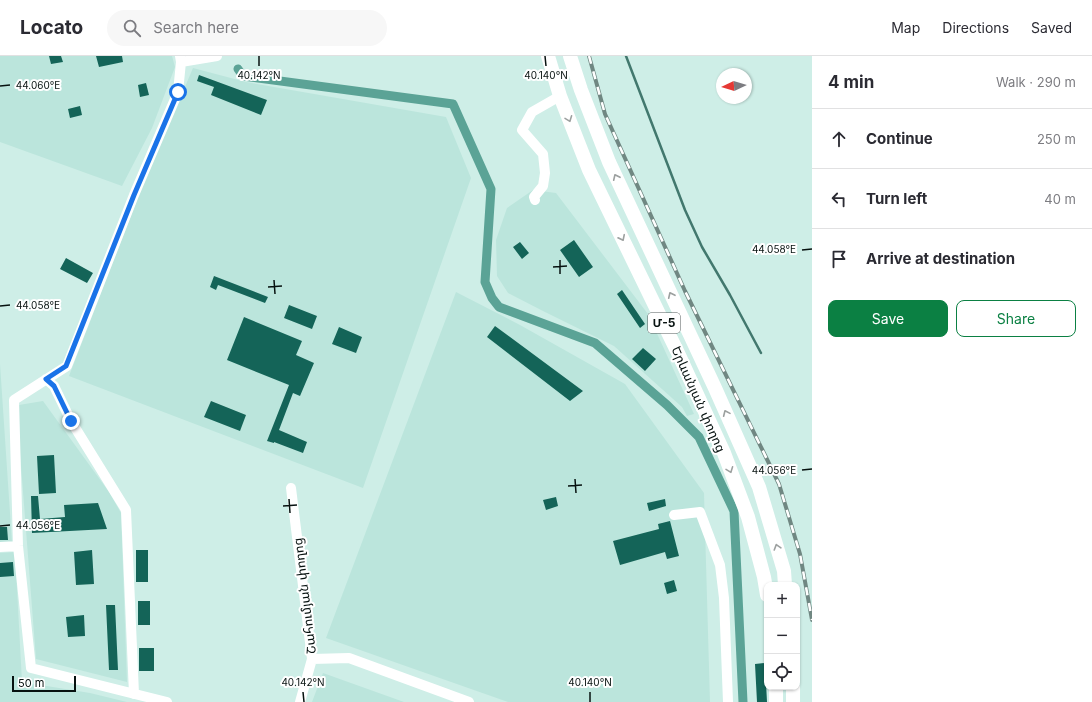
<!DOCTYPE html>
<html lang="en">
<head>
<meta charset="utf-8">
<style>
  :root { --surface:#fff; --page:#f7f7f7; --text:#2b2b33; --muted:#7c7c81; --line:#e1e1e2; --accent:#0b8043 }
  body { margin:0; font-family:Inter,"Noto Sans Armenian",sans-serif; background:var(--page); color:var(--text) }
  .controls { position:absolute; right:12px; bottom:12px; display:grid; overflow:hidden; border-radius:8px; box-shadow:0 1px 3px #0004 }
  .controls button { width:36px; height:36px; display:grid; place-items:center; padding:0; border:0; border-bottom:1px solid var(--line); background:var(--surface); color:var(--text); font:20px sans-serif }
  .compass { position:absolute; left:716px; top:12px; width:36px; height:36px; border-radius:50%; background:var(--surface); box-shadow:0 1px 3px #0004; rotate:266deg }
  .scale { position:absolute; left:12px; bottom:10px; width:64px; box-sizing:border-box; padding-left:4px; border:2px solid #071210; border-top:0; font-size:11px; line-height:14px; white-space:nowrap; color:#071210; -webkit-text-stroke:3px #fff; paint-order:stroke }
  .stop { position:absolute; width:12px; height:12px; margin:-9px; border:3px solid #1a73e8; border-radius:50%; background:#fff }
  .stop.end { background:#1a73e8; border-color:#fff; box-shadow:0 1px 4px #0008 }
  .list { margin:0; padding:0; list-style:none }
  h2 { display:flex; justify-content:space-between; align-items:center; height:52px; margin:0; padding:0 16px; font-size:17px }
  h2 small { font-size:13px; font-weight:400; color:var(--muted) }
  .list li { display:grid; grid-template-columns:26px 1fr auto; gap:12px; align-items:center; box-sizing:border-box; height:60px; padding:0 16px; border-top:1px solid var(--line) }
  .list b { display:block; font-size:15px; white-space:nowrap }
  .list em { font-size:13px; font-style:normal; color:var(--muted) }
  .actions { display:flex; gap:8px; padding:12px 16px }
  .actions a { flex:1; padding:9px 0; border:1px solid var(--accent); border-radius:8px; text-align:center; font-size:14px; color:var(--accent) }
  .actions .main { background:var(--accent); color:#fff }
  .icon { flex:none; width:22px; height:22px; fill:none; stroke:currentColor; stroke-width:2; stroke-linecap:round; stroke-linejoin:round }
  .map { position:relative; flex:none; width:812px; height:646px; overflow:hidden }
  header { display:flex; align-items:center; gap:24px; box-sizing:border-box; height:56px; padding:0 20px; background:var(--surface); border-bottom:1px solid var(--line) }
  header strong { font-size:19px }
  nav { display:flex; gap:22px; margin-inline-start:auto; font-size:14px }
  .search { width:280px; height:36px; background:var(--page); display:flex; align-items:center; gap:10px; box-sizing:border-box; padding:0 14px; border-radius:22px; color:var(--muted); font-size:15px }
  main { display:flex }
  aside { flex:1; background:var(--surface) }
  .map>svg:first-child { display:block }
</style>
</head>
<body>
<header>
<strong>Locato</strong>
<div class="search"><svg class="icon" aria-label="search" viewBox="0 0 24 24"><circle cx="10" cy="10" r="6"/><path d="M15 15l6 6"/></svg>Search here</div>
<nav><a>Map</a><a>Directions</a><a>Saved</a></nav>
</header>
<main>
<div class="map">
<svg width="812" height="646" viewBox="0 0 812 646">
  <rect width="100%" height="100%" fill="#ceeee7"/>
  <path fill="#bbe5dc" d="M 0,0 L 172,0 L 175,11 L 152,72 L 122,130 L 0,86 Z
    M 193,12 L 246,26 L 446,61 L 471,122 L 363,432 L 69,320 L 141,134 Z
    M 533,134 L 556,137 L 648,258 L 694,358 L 687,360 L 682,351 L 614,290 L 543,255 L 508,237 L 497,220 L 496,184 L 507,152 Z
    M 456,236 L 520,269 L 625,328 L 704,437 L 710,646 L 508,646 L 326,582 Z
    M 0,308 L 12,487 L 0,488 Z
    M 43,345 L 109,436 L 121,457 L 127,626 L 36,603 L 19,384 L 19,349 Z
    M 15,496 L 22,626 L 90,637 L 127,646 L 0,646 L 0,497 Z
    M 323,617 L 404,646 L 312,646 Z"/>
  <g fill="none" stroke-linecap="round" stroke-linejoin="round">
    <path stroke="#42786e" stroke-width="2.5" d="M 626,0 L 685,154 L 702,191 L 730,239 L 761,297"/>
    <path stroke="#5ba396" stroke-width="9" d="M 238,13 L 243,20 L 453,48 L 491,133 L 485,226 L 492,242 L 499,251 L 595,287 L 667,349 L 699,381 L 734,455 L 743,646"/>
  </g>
  <path fill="#146458" d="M 49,0 L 61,0 L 63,6 L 51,8 Z
    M 96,0 L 122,0 L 123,6 L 99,11 Z
    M 199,19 L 267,44 L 261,59 L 211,39 L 214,31 L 197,25 Z
    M 146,27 L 149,39 L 140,41 L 138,29 Z
    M 80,50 L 82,59 L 70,62 L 68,53 Z
    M 574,184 L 593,211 L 579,221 L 560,194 Z
    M 520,186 L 529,197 L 522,203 L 513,191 Z
    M 66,202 L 93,217 L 87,227 L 60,213 Z
    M 214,220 L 268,241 L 265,247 L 218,229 L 216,234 L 210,231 Z
    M 622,234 L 645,268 L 640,272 L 617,238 Z
    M 289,249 L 317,260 L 312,273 L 284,262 Z
    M 244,261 L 302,285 L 296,299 L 314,307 L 300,340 L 293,337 L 279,374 L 307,386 L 303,397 L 274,386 L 274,387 L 267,385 L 289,329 L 227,304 Z
    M 495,270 L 583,335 L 570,345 L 487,281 Z
    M 339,271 L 362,281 L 356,297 L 332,288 Z
    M 643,292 L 656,303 L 645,315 L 632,303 Z
    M 211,345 L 246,359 L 240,375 L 204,361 Z
    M 54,399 L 56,437 L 39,438 L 37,400 Z
    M 31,440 L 38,440 L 40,463 L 65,461 L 64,449 L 98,447 L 107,473 L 32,477 Z
    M 556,441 L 558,450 L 546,454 L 543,444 Z
    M 665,443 L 666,450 L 649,455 L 647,447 Z
    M 670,465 L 679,500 L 667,503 L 665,496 L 620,509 L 613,485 L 659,473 L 658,468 Z
    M 0,471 L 7,471 L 8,484 L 0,484 Z
    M 92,494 L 94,528 L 76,529 L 74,496 Z
    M 136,494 L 148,494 L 148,526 L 136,526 Z
    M 13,506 L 14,520 L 0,521 L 0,507 Z
    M 674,524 L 677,535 L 667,538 L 664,527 Z
    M 138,545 L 150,545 L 150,569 L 138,569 Z
    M 106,549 L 115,549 L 118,614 L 109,614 Z
    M 84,559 L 85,580 L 68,581 L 66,561 Z
    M 139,592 L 154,592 L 154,615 L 139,615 Z
    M 765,607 L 767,646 L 757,646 L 755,608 Z"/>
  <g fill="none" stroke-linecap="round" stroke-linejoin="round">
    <path stroke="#fff" stroke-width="10" d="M 180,0 L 181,6 L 217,0
      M 535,144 L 534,141 L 543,130 L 545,117 L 543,98 L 522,74 L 532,56 L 560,40
      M 46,323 L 54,330 L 71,365 L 126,454 L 134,638
      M 291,432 L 312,603 L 300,646
      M 674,459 L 700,456 L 720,509 L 724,542 L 728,646
      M 0,491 L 18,490
      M 312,603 L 349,602 L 469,646
      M 167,646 L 31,612 L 18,490 L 14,344 L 67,310 L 134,139 L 178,36 L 181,6"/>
    <path stroke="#fff" stroke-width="14" d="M 548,0 L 560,40 L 589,114 L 678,297 L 724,397 L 748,461 L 764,521 L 767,539
      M 570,0 L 581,34 L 609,106 L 715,332 L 759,431 L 784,515 L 785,529
      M 776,631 L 776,646
      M 793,631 L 793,646"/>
    <defs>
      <path id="rail" d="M 589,0 L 605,58 L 685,235 L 779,428 L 800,498 L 812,564"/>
    </defs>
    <use href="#rail" stroke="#708782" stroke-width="4"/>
    <use href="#rail" stroke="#fff" stroke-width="2.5" stroke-dasharray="8" stroke-linecap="butt"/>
  </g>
  <defs><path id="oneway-chevron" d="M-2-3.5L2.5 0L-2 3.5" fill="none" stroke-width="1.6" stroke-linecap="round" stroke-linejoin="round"/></defs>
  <g stroke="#9ca09f">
    <use href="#oneway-chevron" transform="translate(569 63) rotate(69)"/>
    <use href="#oneway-chevron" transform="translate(616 121) rotate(-115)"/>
    <use href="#oneway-chevron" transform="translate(622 182) rotate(64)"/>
    <use href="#oneway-chevron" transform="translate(671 239) rotate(-115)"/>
    <use href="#oneway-chevron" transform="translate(726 357) rotate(-114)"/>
    <use href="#oneway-chevron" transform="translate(730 414) rotate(69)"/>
    <use href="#oneway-chevron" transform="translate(777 491) rotate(-107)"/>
  </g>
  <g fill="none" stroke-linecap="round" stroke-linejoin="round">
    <path stroke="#1a73e8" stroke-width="5" d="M 71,365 L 54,330 L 46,323 L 66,310 L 134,139 L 178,36"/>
  </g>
  <path fill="none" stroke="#071210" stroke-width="1.5" d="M 259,0 L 259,10M 545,0 L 546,10M 0,30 L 10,29M 802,194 L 812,193M 560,204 L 560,218M 553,211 L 567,210M 274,224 L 275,238M 268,231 L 282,230M 0,250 L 10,249M 802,414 L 812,413M 575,423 L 576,437M 568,430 L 582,429M 289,443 L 290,457M 283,450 L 297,449M 0,470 L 10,469M 303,636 L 304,646M 590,636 L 590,646"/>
  <g text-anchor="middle" stroke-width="4" stroke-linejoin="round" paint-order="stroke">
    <rect fill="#fff" stroke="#515958" stroke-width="1" x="648" y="257" width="32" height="20" rx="3"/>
    <g font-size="12" font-weight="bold" fill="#071210">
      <text x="664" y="271">Մ-5</text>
    </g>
    <g font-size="13" fill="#071210" stroke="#fff">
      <text transform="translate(699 343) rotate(66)" y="5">Երևանյան փողոց</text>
      <text transform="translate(304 540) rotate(-97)" y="5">Շահումյան փողոց</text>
    </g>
  </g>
  <g font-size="10" text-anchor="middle" fill="#071210" stroke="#fff" stroke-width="4" stroke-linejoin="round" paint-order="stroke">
    <text x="259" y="23">40.142°N</text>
    <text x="546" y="23">40.140°N</text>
    <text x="38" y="33">44.060°E</text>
    <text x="774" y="197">44.058°E</text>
    <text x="38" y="253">44.058°E</text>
    <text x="774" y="418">44.056°E</text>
    <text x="38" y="473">44.056°E</text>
    <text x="303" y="630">40.142°N</text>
    <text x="590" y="630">40.140°N</text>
  </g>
</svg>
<div class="controls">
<button>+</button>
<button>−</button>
<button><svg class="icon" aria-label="locate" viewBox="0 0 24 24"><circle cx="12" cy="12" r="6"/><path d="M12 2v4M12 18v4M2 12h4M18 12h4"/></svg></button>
</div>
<svg class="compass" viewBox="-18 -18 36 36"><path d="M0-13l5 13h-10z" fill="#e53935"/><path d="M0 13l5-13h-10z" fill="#7c7c81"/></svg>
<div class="scale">50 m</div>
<div class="stop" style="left:178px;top:36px"></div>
<div class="stop end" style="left:71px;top:365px"></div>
</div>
<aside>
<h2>4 min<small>Walk · 290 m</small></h2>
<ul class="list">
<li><svg class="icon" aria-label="ahead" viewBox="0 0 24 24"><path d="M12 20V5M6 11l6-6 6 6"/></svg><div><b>Continue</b></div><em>250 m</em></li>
<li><svg class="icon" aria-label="left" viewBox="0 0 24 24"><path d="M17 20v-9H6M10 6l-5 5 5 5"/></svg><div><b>Turn left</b></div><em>40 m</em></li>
<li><svg class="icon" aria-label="arrive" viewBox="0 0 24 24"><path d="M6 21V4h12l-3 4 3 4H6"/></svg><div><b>Arrive at destination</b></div></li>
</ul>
<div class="actions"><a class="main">Save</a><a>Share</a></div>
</aside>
</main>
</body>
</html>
